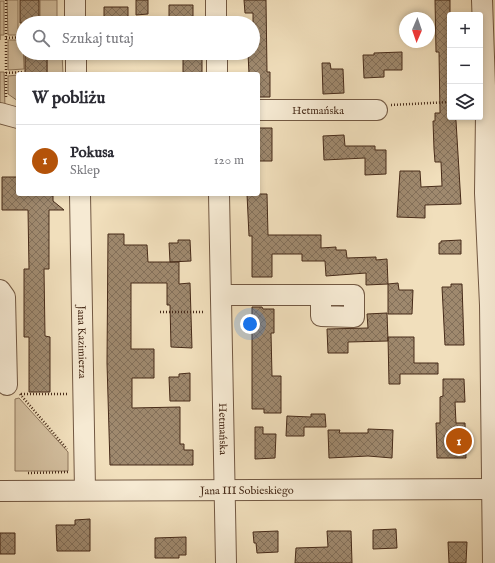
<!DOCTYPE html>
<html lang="pl">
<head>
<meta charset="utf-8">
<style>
  :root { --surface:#fff; --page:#f7f7f7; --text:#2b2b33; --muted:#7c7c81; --line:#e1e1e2; --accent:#b45309 }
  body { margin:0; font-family:"IM FELL English",serif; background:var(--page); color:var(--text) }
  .controls { position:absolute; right:12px; top:12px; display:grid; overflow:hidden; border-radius:4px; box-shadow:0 2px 6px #0003 }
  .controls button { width:36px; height:36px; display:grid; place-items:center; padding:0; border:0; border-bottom:1px solid var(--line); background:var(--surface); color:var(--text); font:20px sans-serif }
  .compass { position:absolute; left:399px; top:12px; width:36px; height:36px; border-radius:50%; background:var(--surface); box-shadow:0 2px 6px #0003; rotate:182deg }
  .you { position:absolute; left:250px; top:324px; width:14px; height:14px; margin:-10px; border:3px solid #fff; border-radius:50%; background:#1a73e8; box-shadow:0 0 0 6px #1a73e833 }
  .badge { display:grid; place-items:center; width:26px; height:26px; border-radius:50%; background:var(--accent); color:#fff; font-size:13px; font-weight:700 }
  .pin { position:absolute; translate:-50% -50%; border:2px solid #fff; box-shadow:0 1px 4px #0006 }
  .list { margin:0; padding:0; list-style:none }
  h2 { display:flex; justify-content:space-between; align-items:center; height:52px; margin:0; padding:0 16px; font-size:17px }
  h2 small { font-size:13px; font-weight:400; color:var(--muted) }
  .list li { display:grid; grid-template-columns:26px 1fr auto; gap:12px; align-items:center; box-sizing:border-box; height:72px; padding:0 16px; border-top:1px solid var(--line) }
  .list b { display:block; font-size:15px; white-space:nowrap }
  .list p { margin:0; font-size:13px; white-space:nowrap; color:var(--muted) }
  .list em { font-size:13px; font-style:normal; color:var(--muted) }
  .icon { flex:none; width:22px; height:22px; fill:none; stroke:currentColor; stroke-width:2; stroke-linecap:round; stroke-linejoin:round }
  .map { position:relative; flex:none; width:495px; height:563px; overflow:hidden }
  .search { position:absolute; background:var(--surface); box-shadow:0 2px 6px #0003; left:16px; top:16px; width:244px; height:44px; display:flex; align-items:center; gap:10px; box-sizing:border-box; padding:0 14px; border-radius:22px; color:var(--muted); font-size:15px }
  .panel { position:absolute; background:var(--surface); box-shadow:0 2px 6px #0003; left:16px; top:72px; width:244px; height:124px; border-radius:4px }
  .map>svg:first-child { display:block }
</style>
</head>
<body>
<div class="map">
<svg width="495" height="563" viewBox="0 0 495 563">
  <defs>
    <pattern id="building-cross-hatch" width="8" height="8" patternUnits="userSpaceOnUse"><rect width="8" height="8" fill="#9f896e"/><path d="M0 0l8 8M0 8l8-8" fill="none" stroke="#83705a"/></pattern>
  </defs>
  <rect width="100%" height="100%" fill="#f1dfbc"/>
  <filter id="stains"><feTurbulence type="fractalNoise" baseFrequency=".005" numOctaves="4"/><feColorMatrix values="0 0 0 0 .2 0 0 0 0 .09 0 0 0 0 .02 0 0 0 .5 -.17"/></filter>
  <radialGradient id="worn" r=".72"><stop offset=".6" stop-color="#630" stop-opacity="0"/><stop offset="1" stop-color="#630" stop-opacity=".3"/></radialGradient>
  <path fill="#d4c0a0" stroke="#8e765c" d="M 7,0 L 18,0 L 18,31 L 23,31 L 23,35 L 8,35 Z
    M 40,0 L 57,0 L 57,20 L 60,23 L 40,23 Z
    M 0,1 L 4,1 L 4,35 L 0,35 L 0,40 Z
    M 8,40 L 23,40 L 24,69 L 8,70 Z
    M 47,53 L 62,53 L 63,74 L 47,74 Z
    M 0,72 L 4,72 L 5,109 L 0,108 Z
    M 18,75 L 18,101 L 8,94 L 8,76 Z
    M 19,398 L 68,452 L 68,471 L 15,471 L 15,399 Z"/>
  <path fill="url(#building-cross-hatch)" stroke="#472b19" d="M 20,0 L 39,0 L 39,23 L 20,23 Z
    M 136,0 L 148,0 L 148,14 L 136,15 Z
    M 244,0 L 266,0 L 267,72 L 270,72 L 270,97 L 258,97 L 258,74 L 249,74 L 248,53 L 253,53 L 253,13 L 245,13 Z
    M 435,0 L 450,0 L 450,117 L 455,117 L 456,121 L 461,204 L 425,205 L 425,218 L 397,217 L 400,171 L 420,171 L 421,187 L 442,186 L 441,162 L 435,162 L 434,149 L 433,121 L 435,121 L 435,113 L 440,113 L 439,52 L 436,52 Z
    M 169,5 L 193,5 L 193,23 L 169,23 Z
    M 104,7 L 128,7 L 128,23 L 104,23 Z
    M 402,52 L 402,70 L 384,70 L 384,77 L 364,78 L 363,55 L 374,55 L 374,53 Z
    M 25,53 L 47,53 L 47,74 L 25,74 Z
    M 202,54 L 202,74 L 183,73 L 183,55 Z
    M 322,63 L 330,63 L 331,69 L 343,69 L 344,93 L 323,94 Z
    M 258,128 L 272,128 L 272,161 L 258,161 Z
    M 344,135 L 345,146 L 375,146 L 375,150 L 386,150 L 386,174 L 365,175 L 365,158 L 324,160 L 323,136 Z
    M 2,177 L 18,177 L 18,194 L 53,194 L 53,201 L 64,210 L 49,210 L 49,269 L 44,269 L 45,336 L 50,337 L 50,392 L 29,392 L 29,337 L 24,337 L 24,269 L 29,269 L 28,210 L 2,210 Z
    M 247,194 L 267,194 L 268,235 L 321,235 L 321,248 L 336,247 L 336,250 L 346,250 L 347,258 L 376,257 L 376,260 L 387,259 L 388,284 L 398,283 L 399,290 L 413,290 L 412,314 L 388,314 L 388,284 L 366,285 L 366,273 L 326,276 L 325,261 L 302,261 L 302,254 L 272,254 L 272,277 L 252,277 L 252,236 L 249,236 Z
    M 108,234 L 124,234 L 124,245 L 147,245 L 148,262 L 179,262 L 179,284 L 190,283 L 192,348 L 171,347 L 170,305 L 167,305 L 167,283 L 131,283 L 131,349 L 154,349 L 154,378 L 132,378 L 132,408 L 180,407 L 180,444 L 184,444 L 184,450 L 193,450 L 193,465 L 110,465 L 107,363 Z
    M 178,240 L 190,240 L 191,261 L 170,262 L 169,243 L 178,243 Z
    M 461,240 L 461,254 L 439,254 L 439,243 L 441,243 L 441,241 Z
    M 451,284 L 462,284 L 464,345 L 445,345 L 442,287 L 451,287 Z
    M 252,307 L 262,307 L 263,309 L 274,309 L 274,333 L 271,333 L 272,376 L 281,376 L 281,413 L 264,413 L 264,409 L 252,409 Z
    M 387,313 L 388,341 L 348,342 L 348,353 L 328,353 L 327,329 L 368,328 L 367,314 Z
    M 388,337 L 414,337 L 414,363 L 438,363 L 438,374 L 400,374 L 400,384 L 389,384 Z
    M 190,373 L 190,401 L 170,401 L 169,377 L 179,377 L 179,374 Z
    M 443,379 L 464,379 L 465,402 L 455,402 L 456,423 L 465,423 L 466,458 L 437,458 L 436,423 L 440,423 L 440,397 L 443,396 Z
    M 311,414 L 325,414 L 326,427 L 304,427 L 304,436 L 286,436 L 287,416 L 311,417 Z
    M 255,427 L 263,427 L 263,434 L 276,434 L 275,458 L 255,459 Z
    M 368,429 L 393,430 L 392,458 L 368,456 L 329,458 L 328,430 L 340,430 L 339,433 L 368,433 Z
    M 90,519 L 90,551 L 57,551 L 56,525 L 75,525 L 75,520 Z
    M 396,529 L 397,548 L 373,549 L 373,530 Z
    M 278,531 L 278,552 L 257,553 L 256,543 L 254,543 L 253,532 Z
    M 327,531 L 351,531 L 352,563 L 295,563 L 296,548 L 328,547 Z
    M 0,533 L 15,533 L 15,554 L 0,554 Z
    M 186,537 L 186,555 L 179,555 L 179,558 L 155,558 L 155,538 Z
    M 448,542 L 467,542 L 466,563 L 449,563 Z"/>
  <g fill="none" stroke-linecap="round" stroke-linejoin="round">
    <defs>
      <g id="minor">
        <path d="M 75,0 L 75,23"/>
        <path d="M 216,0 L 216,23"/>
        <path d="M 482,0 L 486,114 L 485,193 L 490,305 L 493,563"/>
        <path d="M 76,53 L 76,74"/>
        <path d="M 217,53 L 217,74"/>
        <path id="s1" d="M 258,110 L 377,110"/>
        <path d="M 0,113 L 18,118"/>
        <path id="s2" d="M 80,194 L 85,490"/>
        <path id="s3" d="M 219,194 L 226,563"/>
        <path d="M 0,290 L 5,297 L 7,385"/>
        <path d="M 221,295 L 354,295 L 354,317 L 321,316 L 321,295"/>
        <path id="s4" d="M 0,491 L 493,489"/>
      </g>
    </defs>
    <use href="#minor" stroke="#725842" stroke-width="22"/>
    <path stroke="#472b19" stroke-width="2.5" stroke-dasharray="1 2" stroke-linecap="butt" d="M 6,0 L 6,97
      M 6,38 L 23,37
      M 6,73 L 24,72
      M 391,105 L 450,102
      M 160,312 L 205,312
      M 20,394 L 67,449
      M 21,394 L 68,394
      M 28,473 L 69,472"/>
    <use href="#minor" stroke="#f6ead3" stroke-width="20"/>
  </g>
  <g text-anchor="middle" stroke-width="4" stroke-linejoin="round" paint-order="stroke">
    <g font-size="11" fill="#472b19" stroke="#f6ead3">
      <text dy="4" stroke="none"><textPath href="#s1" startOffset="60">Hetmańska</textPath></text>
      <text dy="4" stroke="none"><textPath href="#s2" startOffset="148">Jana Kazimierza</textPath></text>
      <text dy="4" stroke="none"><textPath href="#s3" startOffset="235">Hetmańska</textPath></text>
      <text dy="4" stroke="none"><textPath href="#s4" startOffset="247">Jana III Sobieskiego</textPath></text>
    </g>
  </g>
  <rect width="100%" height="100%" filter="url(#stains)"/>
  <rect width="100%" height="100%" fill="url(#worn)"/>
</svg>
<div class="controls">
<button>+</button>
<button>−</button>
<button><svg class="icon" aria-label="layers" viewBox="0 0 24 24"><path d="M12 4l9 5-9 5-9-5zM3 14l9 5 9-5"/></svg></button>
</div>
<svg class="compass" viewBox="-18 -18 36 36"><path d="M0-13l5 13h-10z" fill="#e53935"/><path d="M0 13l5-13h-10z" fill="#7c7c81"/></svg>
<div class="you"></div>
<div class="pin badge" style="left:459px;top:441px">1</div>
<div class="search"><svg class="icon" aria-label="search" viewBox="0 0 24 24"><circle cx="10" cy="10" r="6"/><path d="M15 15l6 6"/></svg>Szukaj tutaj</div>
<section class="panel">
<h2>W pobliżu<small></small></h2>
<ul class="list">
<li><span class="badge">1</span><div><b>Pokusa</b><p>Sklep</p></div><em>120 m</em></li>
</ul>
</section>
</div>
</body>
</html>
